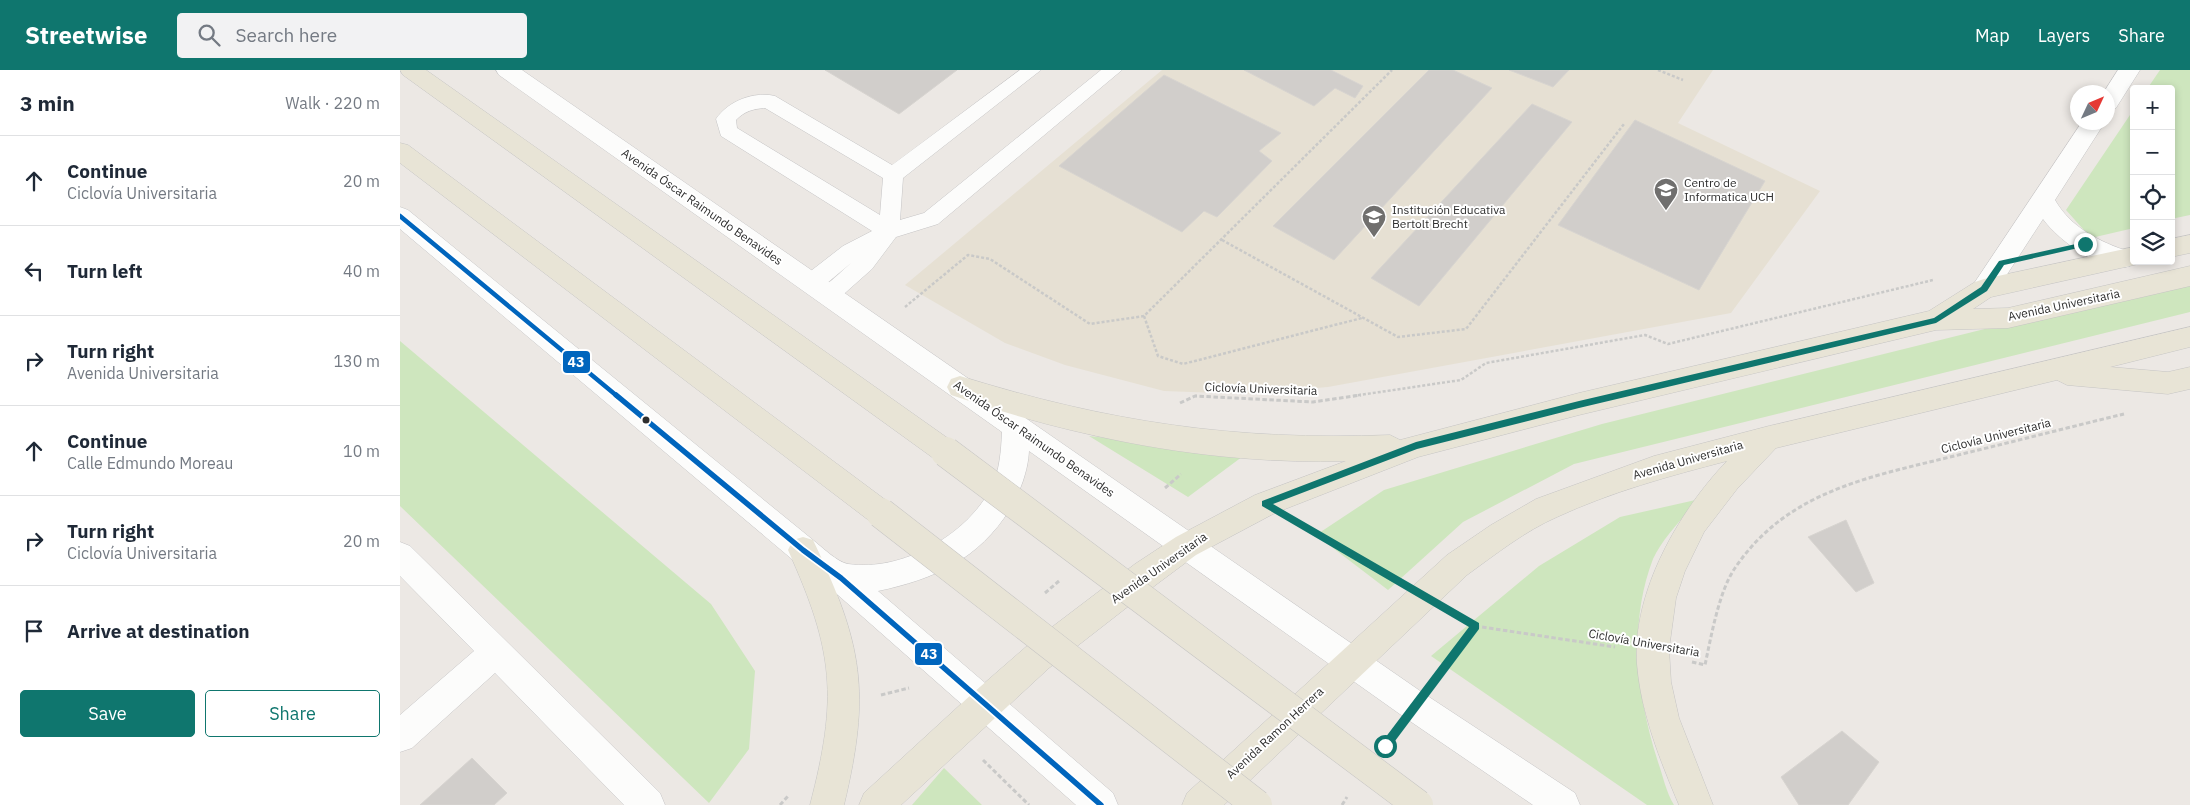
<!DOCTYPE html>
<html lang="en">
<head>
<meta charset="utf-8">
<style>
  :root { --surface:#fff; --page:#f2f2f3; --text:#1f2937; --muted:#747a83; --line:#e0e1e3; --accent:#0f766e }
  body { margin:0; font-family:"IBM Plex Sans",sans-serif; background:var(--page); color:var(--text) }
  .controls { position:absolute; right:15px; top:15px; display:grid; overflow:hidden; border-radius:5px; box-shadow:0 2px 8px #0003 }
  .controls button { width:45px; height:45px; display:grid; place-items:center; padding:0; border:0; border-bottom:1px solid var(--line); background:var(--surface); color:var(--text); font:25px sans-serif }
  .compass { position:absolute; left:1670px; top:15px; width:45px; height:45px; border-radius:50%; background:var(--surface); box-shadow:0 2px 8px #0003; rotate:46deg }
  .stop { position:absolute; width:15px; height:15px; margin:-11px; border:4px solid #0f766e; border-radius:50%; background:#fff }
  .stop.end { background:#0f766e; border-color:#fff; box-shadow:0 1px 5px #0008 }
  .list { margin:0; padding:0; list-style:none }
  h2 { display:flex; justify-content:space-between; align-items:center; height:65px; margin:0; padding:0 20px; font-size:21px }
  h2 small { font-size:16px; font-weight:400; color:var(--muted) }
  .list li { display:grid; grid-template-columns:32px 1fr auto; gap:15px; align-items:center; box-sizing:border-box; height:90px; padding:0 20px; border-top:1px solid var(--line) }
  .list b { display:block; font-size:19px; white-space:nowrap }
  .list p { margin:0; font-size:16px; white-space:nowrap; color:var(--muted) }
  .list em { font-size:16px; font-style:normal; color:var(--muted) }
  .actions { display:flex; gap:10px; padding:15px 20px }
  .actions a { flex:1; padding:11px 0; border:1px solid var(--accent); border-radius:5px; text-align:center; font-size:18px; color:var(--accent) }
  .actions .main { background:var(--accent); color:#fff }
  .icon { flex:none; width:28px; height:28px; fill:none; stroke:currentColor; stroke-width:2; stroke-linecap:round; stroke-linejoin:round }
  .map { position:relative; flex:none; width:1790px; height:735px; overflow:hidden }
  header { display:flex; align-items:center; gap:30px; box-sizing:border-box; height:70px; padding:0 25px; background:var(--accent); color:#fff }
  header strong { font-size:24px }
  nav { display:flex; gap:28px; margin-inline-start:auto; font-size:18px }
  .search { width:350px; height:45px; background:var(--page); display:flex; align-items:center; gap:12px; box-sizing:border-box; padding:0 18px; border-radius:5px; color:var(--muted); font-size:19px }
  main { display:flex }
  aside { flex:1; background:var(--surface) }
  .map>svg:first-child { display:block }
</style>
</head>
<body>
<header>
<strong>Streetwise</strong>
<div class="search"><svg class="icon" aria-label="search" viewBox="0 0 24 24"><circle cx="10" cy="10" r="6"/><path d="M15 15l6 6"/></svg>Search here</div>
<nav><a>Map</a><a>Layers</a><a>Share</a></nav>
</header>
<main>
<aside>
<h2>3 min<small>Walk · 220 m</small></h2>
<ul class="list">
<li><svg class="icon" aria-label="ahead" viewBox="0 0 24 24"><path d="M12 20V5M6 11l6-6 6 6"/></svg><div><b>Continue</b><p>Ciclovía Universitaria</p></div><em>20 m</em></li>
<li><svg class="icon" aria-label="left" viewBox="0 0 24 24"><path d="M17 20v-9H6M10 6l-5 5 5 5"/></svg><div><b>Turn left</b></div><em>40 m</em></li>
<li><svg class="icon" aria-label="right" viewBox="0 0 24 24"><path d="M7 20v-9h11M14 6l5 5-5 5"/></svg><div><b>Turn right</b><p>Avenida Universitaria</p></div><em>130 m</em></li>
<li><svg class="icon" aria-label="ahead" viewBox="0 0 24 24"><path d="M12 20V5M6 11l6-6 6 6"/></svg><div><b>Continue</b><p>Calle Edmundo Moreau</p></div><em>10 m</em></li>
<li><svg class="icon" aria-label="right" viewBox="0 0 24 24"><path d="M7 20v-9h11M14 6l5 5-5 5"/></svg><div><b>Turn right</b><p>Ciclovía Universitaria</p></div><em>20 m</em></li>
<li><svg class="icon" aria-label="arrive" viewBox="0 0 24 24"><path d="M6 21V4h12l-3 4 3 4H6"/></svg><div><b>Arrive at destination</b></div></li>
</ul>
<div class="actions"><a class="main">Save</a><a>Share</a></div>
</aside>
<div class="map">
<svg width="1790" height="735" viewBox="0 0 1790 735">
  <rect width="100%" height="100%" fill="#ece8e4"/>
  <path fill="#e6e0d3" d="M 762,0 L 1313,0 L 1278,53 L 1420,121 L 1331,243 L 928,317 L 846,324 L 764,321 L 665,295 L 605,273 L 505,215 Z"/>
  <path fill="#cee6be" d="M 1760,0 L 1790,0 L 1790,145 L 1771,149 L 1771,19 L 1747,19 Z
    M 1734,39 L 1734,158 L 1691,168 L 1666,140 Z
    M 1790,208 L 1790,242 L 1174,394 L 1063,452 L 988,520 L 916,465 L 984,420 L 1202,354 Z
    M 0,271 L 311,534 L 355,601 L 349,679 L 309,733 L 0,436 Z
    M 689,366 L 817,380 L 854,378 L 788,427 Z
    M 1300,429 C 1285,445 1262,469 1253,489 C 1228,554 1237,627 1258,692 C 1263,706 1266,722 1274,735 L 1247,735 L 1031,586 L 1139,496 L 1220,447 Z
    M 544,698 L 582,735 L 512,735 Z"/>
  <path fill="#d1cecb" stroke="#d7d4d0" d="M 425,0 L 557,0 L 499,44 Z
    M 844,0 L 931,0 L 963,16 L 955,28 L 935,18 L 914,36 Z
    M 1029,0 L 1053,0 L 1092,18 L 934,190 L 873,156 Z
    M 1109,0 L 1169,0 L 1153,17 Z
    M 764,5 L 881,63 L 859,81 L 872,91 L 817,147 L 804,141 L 782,162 L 659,96 Z
    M 1132,34 L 1172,52 L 1019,236 L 971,208 Z
    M 1235,50 L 1365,111 L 1299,220 L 1158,155 Z
    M 1446,450 L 1474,513 L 1456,522 L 1408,467 Z
    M 1442,661 L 1479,692 L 1448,735 L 1399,735 L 1381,707 Z
    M 72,688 L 107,723 L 94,735 L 20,735 Z"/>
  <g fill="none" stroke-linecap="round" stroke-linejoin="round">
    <defs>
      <path id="service" d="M 620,0 L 641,0 L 503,108 L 500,150 L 524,143 L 701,0 L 722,0 L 538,154 L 496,167 L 472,199 L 436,231 L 428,233 L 420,231 L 417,225 L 420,219 L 451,193 C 438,204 421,225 403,219 L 400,213 L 403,207 L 443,176 L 472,161 L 321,66 L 316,49 C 328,31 354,21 375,26 L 492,95 ZM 365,38 L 483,108 L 480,145 L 337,58 L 336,50 C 345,41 353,39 365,38 Z"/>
      <path id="minor" d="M 0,472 L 10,476 L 260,723 L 265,735 L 224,735 L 95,603 L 12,678 L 0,682 L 0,645 L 74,581 L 0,506 Z"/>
      <path id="tertiary" d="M 1718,0 L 1740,0 L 1716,38 L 1708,40 L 1708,22 L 1704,22 Z
        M 1682,52 L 1705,52 L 1655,130 C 1671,158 1700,172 1730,182 L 1733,189 L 1730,196 C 1703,204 1658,170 1643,149 L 1593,226 L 1584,229 L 1575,226 L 1572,219 L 1575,212 Z"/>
      <path id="secondary" d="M 96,0 L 122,0 L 1026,625 L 1175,723 L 1180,735 L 1133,735 L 1004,647 L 629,381 C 628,401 620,422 610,439 C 579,489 535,509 478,521 L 713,723 L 718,735 L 676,735 L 430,518 L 393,490 L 0,159 L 0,137 L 8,140 L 413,470 C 422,477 437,492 448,494 C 502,502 567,465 591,418 C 600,400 601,381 602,362 L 99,5 Z"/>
      <path id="primary" d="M 0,0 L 26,0 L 556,374 L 560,382 L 556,390 L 546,394 L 536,390 L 3,5 Z
        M 0,73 L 8,75 L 491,434 L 495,443 L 491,452 L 481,456 L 471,452 L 0,93 Z
        M 1790,165 L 1790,183 L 1771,187 L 1771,169 Z
        M 1734,177 L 1734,191 L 1743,193 L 1591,227 L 1573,239 L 1608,238 L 1790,196 L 1790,216 L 1608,258 L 1536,260 L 1179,345 L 1018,387 L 875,443 L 796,485 L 757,514 L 649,598 L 501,735 L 459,735 L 464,723 L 573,623 L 627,576 L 735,494 L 776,467 L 855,425 L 946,391 C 811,395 677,368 551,325 L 547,317 L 551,309 L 560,306 C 708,352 835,371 990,365 L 1000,370 L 1179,323 L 1529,241 L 1575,212 L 1584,209 Z
        M 1790,257 L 1790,277 L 1710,297 L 1768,302 L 1790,297 L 1790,319 L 1768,324 L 1667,315 L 1657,310 L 1376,378 L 1337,419 L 1304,462 L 1285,501 L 1276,528 L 1269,579 L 1271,612 L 1279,648 L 1313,735 L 1279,735 C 1260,690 1241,643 1237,594 C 1232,522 1279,441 1327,391 C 1269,406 1211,422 1157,447 C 1125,461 1096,484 1067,505 L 824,735 L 782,735 L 787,723 L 1047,485 L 1091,455 L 1136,429 L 1254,386 L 1369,356 Z
        M 403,467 L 413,470 C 463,575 471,622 444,735 L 410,735 C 438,628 434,581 388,480 L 393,470 Z"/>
    </defs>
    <use href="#service" stroke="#c5c4c5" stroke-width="1"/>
    <use href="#minor" stroke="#c5c4c5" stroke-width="1"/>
    <use href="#tertiary" stroke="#c5c4c5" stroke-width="1"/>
    <use href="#secondary" stroke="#c5c4c5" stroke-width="1"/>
    <use href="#primary" stroke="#c6c5c4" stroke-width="1"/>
    <path stroke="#c9c9c8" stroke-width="2.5" stroke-dasharray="3 2" stroke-linecap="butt" d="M 1258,0 L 1283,10
      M 822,170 L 998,267 L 1066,259 L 1224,54
      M 505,237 L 568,185 L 590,189 L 690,254 L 744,246 L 992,0
      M 744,246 L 758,286 L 783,294 L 962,248
      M 795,326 L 797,326
      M 953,326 L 1061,310 L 1086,293 L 1245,265 L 1268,274 L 1533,210"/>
    <path stroke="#c9c9c8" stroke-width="3" stroke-dasharray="4.5 2.5" stroke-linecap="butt" d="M 780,333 L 795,326 L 913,332 L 961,325
      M 765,418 L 781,404
      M 903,456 L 991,506
      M 645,523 L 659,511
      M 1056,545 L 1075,556
      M 1292,592 L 1305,595 C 1311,567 1319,521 1335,498 C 1389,418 1476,406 1562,384 C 1616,371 1670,357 1724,344
      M 1037,606 L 1075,556 L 1215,577
      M 481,625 L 509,618
      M 583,690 L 629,735
      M 380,735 L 388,726
      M 942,735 L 947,727"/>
    <use href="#service" fill="#fcfcfb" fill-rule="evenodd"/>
    <use href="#minor" fill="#fcfcfb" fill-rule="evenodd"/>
    <use href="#tertiary" fill="#fcfcfb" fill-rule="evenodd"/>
    <use href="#secondary" fill="#fcfcfb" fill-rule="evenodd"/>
    <use href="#primary" fill="#e8e4d6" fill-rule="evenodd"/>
    <defs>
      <path id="primary-bridge" d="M 546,382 L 1018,735
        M 481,443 L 857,735"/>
    </defs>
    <use href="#primary-bridge" stroke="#c6c5c4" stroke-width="31" stroke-linecap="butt"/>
    <use href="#primary-bridge" stroke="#e8e4d6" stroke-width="30"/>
    <defs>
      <path id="bus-1-far1" d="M 0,146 L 217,326"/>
      <path id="bus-1" d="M 216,325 L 403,480 L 441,508 L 701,735"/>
    </defs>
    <use href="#bus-1-far1" stroke="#fff" stroke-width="8"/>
    <use href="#bus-1" stroke="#fff" stroke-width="9"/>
    <use href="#bus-1-far1" stroke="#0065bd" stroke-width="4.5"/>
    <use href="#bus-1" stroke="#0065bd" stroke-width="5.5"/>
  </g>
  <path fill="#0f766e" d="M 1685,172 L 1688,174 L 1687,176 L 1604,195 L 1587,221 L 1536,253 L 1179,338 L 1017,379 L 873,434 L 1079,553 L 1079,559 L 989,679 L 982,679 L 982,672 L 1069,557 L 862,436 L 862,431 L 1016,372 L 1179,331 L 1534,248 L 1581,217 L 1599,191 Z"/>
  <defs>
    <symbol id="university-pin" viewBox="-11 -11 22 30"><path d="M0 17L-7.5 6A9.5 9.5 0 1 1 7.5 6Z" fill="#706f6e" stroke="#fff"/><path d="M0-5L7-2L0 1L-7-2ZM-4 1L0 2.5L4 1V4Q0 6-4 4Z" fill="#fff"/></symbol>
    <symbol id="school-pin" viewBox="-11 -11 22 30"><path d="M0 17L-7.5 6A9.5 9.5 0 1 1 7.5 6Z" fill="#706f6e" stroke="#fff"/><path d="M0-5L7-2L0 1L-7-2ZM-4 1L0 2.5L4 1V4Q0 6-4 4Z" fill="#fff"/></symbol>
  </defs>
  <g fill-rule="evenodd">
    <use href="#university-pin" x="1252" y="106" width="28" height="38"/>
    <use href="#school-pin" x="960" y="133" width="28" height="38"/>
  </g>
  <circle fill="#2e2e2e" stroke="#fff" stroke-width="2" cx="246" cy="350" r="4.5"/>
  <g text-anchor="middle" stroke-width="4" stroke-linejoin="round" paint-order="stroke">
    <g font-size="12" fill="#2e2e2e" stroke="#fff" text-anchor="start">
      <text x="1284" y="117">Centro de<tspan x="1284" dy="14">Informatica UCH</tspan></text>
      <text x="992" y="144">Institución Educativa<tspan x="992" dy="14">Bertolt Brecht</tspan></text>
    </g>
    <g font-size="12" fill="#2e2e2e" stroke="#fff">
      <text transform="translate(302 137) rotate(35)" y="4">Avenida Óscar Raimundo Benavides</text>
      <text transform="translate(1664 235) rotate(-12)" y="4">Avenida Universitaria</text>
      <text transform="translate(861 319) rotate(2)" y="4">Ciclovía Universitaria</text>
      <text transform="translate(1596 366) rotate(-14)" y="4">Ciclovía Universitaria</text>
      <text transform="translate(634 369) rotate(35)" y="4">Avenida Óscar Raimundo Benavides</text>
      <text transform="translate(1288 390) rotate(-16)" y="4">Avenida Universitaria</text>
      <text transform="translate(759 498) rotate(-35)" y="4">Avenida Universitaria</text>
      <text transform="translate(1244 573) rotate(10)" y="4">Ciclovía Universitaria</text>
      <text transform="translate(875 663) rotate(-43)" y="4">Avenida Ramon Herrera</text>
    </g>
  </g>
  <g stroke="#fff" stroke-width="2">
    <rect x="162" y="280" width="29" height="24" rx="5" fill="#0065bd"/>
    <rect x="514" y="572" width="29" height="24" rx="5" fill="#0065bd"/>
  </g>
  <g font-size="14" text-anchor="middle" font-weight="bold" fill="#fff">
    <text x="176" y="297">43</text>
    <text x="529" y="589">43</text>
  </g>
</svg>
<div class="controls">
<button>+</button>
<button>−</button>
<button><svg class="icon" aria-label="locate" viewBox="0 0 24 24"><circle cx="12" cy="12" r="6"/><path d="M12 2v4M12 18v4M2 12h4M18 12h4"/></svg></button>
<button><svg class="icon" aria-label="layers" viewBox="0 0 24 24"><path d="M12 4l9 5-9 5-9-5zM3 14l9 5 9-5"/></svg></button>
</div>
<svg class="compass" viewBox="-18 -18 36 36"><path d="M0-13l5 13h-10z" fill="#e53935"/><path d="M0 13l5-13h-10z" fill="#747a83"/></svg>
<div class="stop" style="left:985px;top:676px"></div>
<div class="stop end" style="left:1685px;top:174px"></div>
</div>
</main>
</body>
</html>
